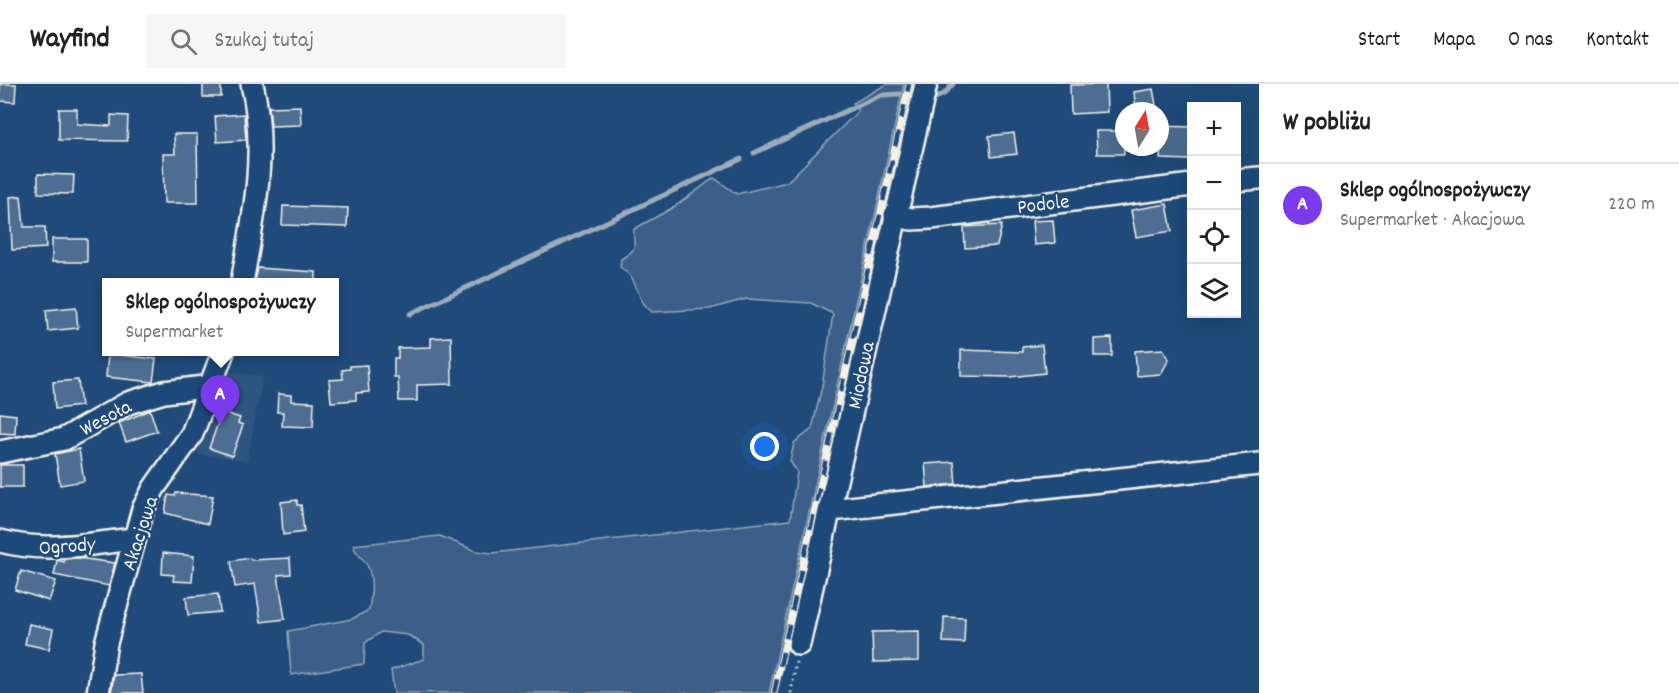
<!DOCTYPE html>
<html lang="pl">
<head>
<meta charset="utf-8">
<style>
  :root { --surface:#fff; --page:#f6f6f6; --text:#222; --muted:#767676; --line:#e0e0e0; --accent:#7c3aed }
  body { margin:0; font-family:Dekko,sans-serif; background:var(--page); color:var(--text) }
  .controls { position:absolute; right:18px; top:18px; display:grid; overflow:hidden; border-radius:0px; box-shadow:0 6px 24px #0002 }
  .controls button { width:54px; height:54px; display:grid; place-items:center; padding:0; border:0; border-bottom:2px solid var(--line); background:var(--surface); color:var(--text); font:30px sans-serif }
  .compass { position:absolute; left:1115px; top:18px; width:54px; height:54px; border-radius:50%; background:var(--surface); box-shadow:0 6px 24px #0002; rotate:11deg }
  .you { position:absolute; left:765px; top:363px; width:21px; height:21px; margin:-15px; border:4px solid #fff; border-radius:50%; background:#1a73e8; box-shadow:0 0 0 9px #1a73e833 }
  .badge { display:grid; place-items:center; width:39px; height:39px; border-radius:50%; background:var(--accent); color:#fff; font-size:20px; font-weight:700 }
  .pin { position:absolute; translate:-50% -50px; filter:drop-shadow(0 2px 3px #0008) }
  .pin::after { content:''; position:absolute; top:32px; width:21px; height:18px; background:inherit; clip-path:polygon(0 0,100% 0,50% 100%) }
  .popup { position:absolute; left:102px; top:194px; width:237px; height:78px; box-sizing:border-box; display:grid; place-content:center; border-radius:0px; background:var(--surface); filter:drop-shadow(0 2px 4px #0005); font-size:20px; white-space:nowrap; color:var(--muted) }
  .popup b { font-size:22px; color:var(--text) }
  .popup::after { content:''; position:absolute; left:50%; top:100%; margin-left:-12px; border:12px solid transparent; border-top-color:var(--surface) }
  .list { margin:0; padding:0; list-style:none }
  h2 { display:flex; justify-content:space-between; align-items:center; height:78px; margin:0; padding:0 24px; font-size:26px }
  h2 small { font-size:20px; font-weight:400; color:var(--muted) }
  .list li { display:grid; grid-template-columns:39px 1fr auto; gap:18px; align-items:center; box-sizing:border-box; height:84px; padding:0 24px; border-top:2px solid var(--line) }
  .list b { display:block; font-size:22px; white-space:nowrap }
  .list p { margin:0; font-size:20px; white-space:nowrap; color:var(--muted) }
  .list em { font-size:20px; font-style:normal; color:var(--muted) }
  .icon { flex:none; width:33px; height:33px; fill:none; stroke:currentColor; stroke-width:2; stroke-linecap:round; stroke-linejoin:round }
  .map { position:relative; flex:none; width:1259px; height:609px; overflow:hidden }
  header { display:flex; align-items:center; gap:36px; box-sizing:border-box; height:84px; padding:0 30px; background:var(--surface); border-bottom:2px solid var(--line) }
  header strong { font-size:28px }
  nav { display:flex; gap:33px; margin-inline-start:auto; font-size:21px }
  .search { width:420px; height:54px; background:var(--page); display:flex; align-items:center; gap:15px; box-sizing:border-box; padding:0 21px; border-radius:0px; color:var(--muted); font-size:22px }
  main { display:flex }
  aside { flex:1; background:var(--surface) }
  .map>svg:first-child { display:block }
</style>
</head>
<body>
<header>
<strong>Wayfind</strong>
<div class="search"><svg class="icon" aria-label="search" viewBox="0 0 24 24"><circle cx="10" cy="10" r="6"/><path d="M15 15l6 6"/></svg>Szukaj tutaj</div>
<nav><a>Start</a><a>Mapa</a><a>O nas</a><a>Kontakt</a></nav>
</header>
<main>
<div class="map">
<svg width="1259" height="609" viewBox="0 0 1259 609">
  <rect width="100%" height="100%" fill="#1f4a7a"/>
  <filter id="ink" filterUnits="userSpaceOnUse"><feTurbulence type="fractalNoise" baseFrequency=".0167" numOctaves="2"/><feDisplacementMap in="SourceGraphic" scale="12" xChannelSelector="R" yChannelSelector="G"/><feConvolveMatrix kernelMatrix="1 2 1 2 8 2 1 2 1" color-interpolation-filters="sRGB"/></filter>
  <g filter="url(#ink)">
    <path fill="#2d5581" d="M 230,287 L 263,293 L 247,377 L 197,370 L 218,325 Z"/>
    <path fill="#3a5f88" stroke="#97a8b8" stroke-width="1.5" d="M 887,0 L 904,0 L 769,609 L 394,609 L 391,586 L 424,575 L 424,561 L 408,551 L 381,548 L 365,559 L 364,580 L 291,591 L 288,547 L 352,535 L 369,526 C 371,512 374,495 367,481 C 363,473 356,471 353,461 L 440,452 L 476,467 L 492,469 L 790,436 L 797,388 L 790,377 L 794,359 L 812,345 L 822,302 L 833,230 L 811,219 L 746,215 L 710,225 L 652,228 C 633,213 642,198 620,183 L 621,175 C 641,163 632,163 634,145 L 674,123 L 714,94 L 737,110 L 787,98 L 858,27 L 853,19 Z"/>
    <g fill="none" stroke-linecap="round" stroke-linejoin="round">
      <path stroke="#9cacbb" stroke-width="5" d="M 931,16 L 944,10 L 953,0
        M 754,69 L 881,11 L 900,10
        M 410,230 L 741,75"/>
    </g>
    <path fill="#4d6e92" stroke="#f4f1e8" stroke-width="1.5" d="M 0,0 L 16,0 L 15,18 L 0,17 Z
      M 203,0 L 221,0 L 221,13 L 203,13 Z
      M 1106,0 L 1107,28 L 1071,30 L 1070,1 Z
      M 1153,5 L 1157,27 L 1136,27 L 1134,8 Z
      M 300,22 L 301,41 L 271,42 L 269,23 Z
      M 59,25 L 77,25 L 77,40 L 111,42 L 111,31 L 128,32 L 127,57 L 59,56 Z
      M 244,30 L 246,56 L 217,58 L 215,32 Z
      M 1162,42 L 1191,43 L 1190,76 L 1160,75 Z
      M 1096,47 L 1124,47 L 1124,70 L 1097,70 Z
      M 1014,49 L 1017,70 L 991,73 L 989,52 Z
      M 174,50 L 197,50 L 198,119 L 164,119 L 163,70 L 175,70 Z
      M 38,90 L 74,91 L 73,110 L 38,109 Z
      M 21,112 L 24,143 L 45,143 L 46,164 L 12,166 L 10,113 Z
      M 1167,120 L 1172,147 L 1136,153 L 1131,126 Z
      M 283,122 L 348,124 L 347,143 L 282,141 Z
      M 1053,136 L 1055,159 L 1034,161 L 1032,137 Z
      M 1002,141 L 997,162 L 965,164 L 964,143 Z
      M 52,155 L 87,155 L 87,178 L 52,178 Z
      M 258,184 L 316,188 L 316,198 L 255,198 Z
      M 76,223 L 78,244 L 48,247 L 46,226 Z
      M 451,253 L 452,300 L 417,301 L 417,317 L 399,317 L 398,293 L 394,293 L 394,274 L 398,274 L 398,264 L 431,263 L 431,254 Z
      M 1112,254 L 1112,272 L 1094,272 L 1094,255 Z
      M 1042,261 L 1045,289 L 1010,293 L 961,292 L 961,266 L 1022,268 L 1022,263 Z
      M 1163,265 L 1169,275 L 1161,290 L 1137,292 L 1135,267 Z
      M 108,270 L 156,275 L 153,298 L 106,293 Z
      M 367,281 L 369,308 L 356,309 L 356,316 L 331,318 L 329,296 L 343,295 L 342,286 L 350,285 L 350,282 Z
      M 78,296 L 81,322 L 55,325 L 53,298 Z
      M 278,310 L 291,311 L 291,317 L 314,318 L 313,343 L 282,342 L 283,328 L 277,328 Z
      M 150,326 L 157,347 L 126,358 L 119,339 Z
      M 222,328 L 240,334 L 238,339 L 243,341 L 232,372 L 209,364 Z
      M 0,329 L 16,331 L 15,350 L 0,349 Z
      M 79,365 L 84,397 L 60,401 L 55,370 Z
      M 954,378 L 956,400 L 927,403 L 925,380 Z
      M 0,381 L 23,381 L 23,403 L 0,403 Z
      M 176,409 L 213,412 L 208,440 L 165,429 L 168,411 L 175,412 Z
      M 297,416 L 297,421 L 301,421 L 304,448 L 283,451 L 281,418 Z
      M 163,469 L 194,472 L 192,498 L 173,497 L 174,491 L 162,490 Z
      M 77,474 L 115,479 L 109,502 L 54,491 L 57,476 L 64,478 L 64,475 Z
      M 250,474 L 251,476 L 290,474 L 291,490 L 278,491 L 285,535 L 261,538 L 255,500 L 235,503 L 231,477 Z
      M 21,487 L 56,497 L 49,517 L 15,506 Z
      M 218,510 L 220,528 L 188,531 L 186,513 Z
      M 944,533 L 965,534 L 964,559 L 943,558 Z
      M 29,540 L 53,545 L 49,565 L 25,560 Z
      M 919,547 L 919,577 L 873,578 L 872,548 Z
      M 141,590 L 143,609 L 111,609 L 114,591 Z"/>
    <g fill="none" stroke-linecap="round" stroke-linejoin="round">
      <defs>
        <path id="minor" d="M 1236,96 L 1259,94
          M 895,131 L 911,135 L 931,134 L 1192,101
          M 242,198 C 254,132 268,67 252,0
          M 0,368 L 64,355 L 128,319 L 164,308 L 212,302
          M 830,426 L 1259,380
          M 0,457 C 47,469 87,460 134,455
          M 799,560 L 926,0
          M 98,609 L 106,559 L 143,425 L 154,404 L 192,350 L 223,268"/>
      </defs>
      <use href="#minor" stroke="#f4f1e8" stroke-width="26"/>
      <path stroke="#f4f1e8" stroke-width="3" stroke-dasharray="1.5 4.5" stroke-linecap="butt" d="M 791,609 L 796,578"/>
      <use href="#minor" stroke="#1f4a7a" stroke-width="21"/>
      <defs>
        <path id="rail" d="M 774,609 L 909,0"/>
      </defs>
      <use href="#rail" stroke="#f4f1e8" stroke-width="7"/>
      <use href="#rail" stroke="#1f4a7a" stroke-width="4.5" stroke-dasharray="14" stroke-linecap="butt"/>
    </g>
  </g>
  <g text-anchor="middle" stroke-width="4.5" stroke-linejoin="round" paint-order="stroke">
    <g font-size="21" fill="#f4f1e8" stroke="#1f4a7a">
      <text transform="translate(1043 119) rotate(-7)" y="7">Podole</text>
      <text transform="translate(860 291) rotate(-78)" y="7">Miodowa</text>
      <text transform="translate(105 333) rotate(-28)" y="7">Wesoła</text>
      <text transform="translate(139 449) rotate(-72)" y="7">Akacjowa</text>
      <text transform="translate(67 461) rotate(-4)" y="7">Ogrody</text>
    </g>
  </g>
</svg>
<div class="controls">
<button>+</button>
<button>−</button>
<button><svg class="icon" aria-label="locate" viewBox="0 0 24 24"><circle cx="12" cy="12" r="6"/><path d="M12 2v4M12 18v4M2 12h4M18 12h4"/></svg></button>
<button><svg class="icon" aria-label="layers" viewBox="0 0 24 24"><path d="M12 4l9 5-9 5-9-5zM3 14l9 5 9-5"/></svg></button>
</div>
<svg class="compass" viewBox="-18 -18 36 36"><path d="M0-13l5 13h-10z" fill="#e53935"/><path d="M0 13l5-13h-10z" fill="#767676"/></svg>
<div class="you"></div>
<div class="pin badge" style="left:220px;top:341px">A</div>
<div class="popup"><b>Sklep ogólnospożywczy</b>Supermarket</div>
</div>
<aside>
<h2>W pobliżu<small></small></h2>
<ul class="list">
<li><span class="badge">A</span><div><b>Sklep ogólnospożywczy</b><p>Supermarket · Akacjowa</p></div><em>220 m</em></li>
</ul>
</aside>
</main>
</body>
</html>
